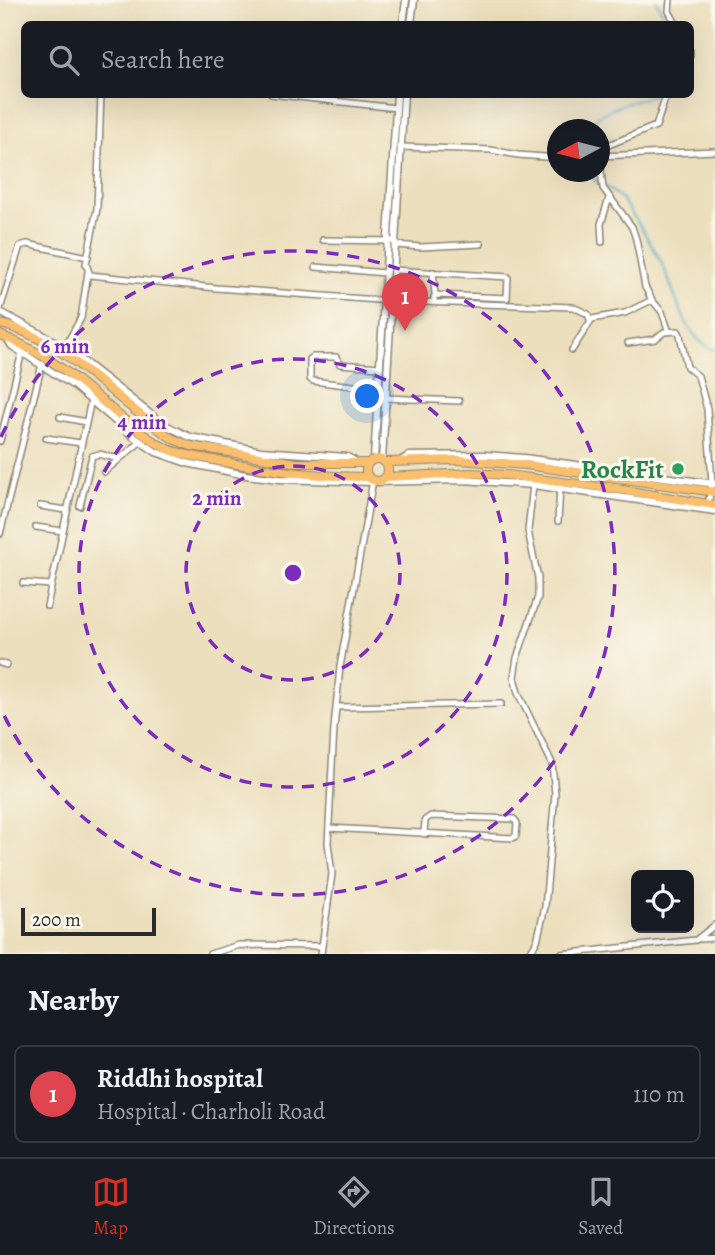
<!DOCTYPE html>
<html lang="en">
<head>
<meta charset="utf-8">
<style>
  :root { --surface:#171b24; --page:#242831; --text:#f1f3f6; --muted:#9ea1a6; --line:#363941; --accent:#d93025 }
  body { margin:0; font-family:Alegreya,serif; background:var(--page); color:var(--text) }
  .controls { position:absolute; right:21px; bottom:21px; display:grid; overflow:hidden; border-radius:10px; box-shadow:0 7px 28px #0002 }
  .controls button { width:63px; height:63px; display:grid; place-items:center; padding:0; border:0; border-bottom:2px solid var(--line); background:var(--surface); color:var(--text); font:35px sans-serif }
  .compass { position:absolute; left:547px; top:119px; width:63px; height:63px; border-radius:50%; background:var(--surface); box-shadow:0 7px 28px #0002; rotate:263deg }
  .scale { position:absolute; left:21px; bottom:18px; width:135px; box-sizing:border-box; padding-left:7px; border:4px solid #2b2b2b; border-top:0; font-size:19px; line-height:24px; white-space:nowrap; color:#2b2b2b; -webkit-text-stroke:5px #fbf7ec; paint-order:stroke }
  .you { position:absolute; left:368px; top:397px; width:24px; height:24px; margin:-18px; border:5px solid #fff; border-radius:50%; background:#1a73e8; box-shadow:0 0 0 10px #1a73e833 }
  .badge { display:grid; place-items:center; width:46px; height:46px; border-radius:50%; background:var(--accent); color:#fff; font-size:23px; font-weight:700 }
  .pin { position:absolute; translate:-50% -58px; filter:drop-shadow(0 2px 4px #0008) }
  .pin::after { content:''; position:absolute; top:37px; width:24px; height:21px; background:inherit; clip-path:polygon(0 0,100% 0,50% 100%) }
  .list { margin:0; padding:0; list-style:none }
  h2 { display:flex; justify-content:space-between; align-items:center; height:91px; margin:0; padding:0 28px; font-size:30px }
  h2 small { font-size:23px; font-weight:400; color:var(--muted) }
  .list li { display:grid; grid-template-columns:46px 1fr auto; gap:21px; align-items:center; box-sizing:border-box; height:98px; margin:0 14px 14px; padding:0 14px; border:2px solid var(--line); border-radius:10px }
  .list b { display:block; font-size:26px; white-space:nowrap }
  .list p { margin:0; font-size:23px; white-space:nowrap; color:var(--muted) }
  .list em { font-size:23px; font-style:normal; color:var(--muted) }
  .icon { flex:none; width:38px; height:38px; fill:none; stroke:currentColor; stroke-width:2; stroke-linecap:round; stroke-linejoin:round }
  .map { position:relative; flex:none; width:715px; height:954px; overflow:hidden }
  .search { position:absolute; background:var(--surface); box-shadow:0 7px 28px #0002; left:21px; right:21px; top:21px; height:77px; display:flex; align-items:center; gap:18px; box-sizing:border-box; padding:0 24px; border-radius:10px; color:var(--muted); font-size:26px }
  .sheet { height:203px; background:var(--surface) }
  nav { display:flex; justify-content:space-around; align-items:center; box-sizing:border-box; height:98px; border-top:2px solid var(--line); background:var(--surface); font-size:19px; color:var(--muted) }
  nav a { display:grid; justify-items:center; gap:4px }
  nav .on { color:var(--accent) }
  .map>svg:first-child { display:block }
</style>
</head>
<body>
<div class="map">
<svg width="715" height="954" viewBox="0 0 715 954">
  <rect width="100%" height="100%" fill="#fbf7ec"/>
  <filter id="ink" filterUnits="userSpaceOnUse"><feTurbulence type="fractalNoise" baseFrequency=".0143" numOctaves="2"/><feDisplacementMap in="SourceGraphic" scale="14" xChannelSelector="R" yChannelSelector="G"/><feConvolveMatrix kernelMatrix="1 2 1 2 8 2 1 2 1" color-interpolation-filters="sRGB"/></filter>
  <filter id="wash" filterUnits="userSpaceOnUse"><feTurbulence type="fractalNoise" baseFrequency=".00686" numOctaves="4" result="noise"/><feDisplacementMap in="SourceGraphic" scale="28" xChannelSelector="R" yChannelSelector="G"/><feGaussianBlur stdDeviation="1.57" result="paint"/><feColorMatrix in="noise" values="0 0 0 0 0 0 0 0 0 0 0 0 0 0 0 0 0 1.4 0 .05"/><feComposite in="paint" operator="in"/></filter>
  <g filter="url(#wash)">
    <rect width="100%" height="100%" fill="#ecdfbd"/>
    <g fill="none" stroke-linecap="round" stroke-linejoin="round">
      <path stroke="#44a8c4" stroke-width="2" d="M 656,0 L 668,24
        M 587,130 C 594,109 638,100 658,94
        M 588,172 C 595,184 607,186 617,195 C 629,206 654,248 662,264 C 675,289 683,340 715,350"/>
    </g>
  </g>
  <g filter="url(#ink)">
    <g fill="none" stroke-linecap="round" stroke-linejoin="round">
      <defs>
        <path id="minor" d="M 670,0 L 669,11 L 676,24
          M 690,51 L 690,55
          M 101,94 L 97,209 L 86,264 L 90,275 L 216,288 L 391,301 L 573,307 L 588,314 L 590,320
          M 271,94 L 396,108
          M 400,147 L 491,150 L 518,155 L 558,158
          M 600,156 L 715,151
          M 323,240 L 395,241
          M 602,242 L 601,224 L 609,198
          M 395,245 L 421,247 L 481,244
          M 316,267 L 385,273
          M 393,270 L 508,277 L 507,298 L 437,295 L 434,297 L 434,302
          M 433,272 L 435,295
          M 0,309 L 20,246 L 27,244 L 88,257
          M 669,332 L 662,312 L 652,300 L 645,287 L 636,239 L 632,227 L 603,188 L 601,171 L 602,155 L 606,146 L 656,126 L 665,99 L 672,94
          M 628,343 L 655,339 L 664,332 L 678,331 L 680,335 L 687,367 L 698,376 L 707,409 L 712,483 L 708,505
          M 65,347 L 81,318 L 88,272
          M 572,350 L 592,319 L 625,313 L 652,300
          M 378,389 L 313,381 L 310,379 L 310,359 L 313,357 L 336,357 L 340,364 L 379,367
          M 385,398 L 459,401
          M 60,417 L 86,422
          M 46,438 L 81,443
          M 0,441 L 22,352
          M 104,472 L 140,442
          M 40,506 L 66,510
          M 80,506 L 92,456 L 99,454 L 119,459
          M 558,521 L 560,488
          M 36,527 L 62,531
          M 0,534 L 42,364
          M 23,583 L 51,585
          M 47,606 L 91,400
          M 0,663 L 6,665
          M 336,707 L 501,704
          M 329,828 L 513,838 L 516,836 L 517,823 L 514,819 L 431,816 L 425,820 L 424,834
          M 701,939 L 715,938
          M 210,954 L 239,945 L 322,946
          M 321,954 L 332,874 L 328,843 L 334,728 L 340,667 L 373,480
          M 529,954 L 537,941 L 545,907 L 555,794 L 552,763 L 518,693 L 514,677 L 517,658 L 538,597 L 538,578 L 528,531 L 533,485
          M 561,954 L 696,940 L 715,925"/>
        <path id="tertiary" d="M 403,24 L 406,0
          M 411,24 L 414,0
          M 0,312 L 65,347 L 163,424 L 190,437 L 261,451 L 347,457 L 358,463
          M 7,338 L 12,346 L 74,386 L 134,437 L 156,452 L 187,463 L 246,475 L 280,479 L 372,482 L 464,480 L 533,485 L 715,511
          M 374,459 L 397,94
          M 382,460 L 404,94
          M 402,460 L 409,456 L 485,455 L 524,458 L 715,484"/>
        <path id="primary" d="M 0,324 C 64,338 119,404 173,439 L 191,446 L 297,463 L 368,463
          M 0,335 C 30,347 57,363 82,384 C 108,405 133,430 162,446 C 176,454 193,456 208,459 C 261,469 314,477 368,477
          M366 470a11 11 0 1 1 22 0a11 11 0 1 1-22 0Z
          M 385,462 L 458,460 L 526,465 L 715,492
          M 385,477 L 471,473 L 507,475 L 617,489 L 715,505"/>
      </defs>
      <use href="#minor" stroke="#8c8574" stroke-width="8"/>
      <use href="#tertiary" stroke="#8c8574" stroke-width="9"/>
      <use href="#primary" stroke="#8c8574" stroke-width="10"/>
      <use href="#minor" stroke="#fff" stroke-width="5"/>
      <use href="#tertiary" stroke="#fff" stroke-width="6"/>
      <use href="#primary" stroke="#f9bf6d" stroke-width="8"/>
    </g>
  </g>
  <g fill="none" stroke="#7b2cbf" stroke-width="3.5" stroke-dasharray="12 9">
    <circle cx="293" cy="573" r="107"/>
    <circle cx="293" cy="573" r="214"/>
    <path d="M1 437A322 322 0 1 1 1 709"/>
  </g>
  <circle fill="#2e9e5b" stroke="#fbf7ec" stroke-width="2.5" cx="678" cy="469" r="7"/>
  <g text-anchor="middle" stroke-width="6" stroke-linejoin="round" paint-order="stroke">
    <g font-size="26" font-weight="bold" fill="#27864d" stroke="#fbf7ec" text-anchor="end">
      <text x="664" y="478">RockFit</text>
    </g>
  </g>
  <circle cx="293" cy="573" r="10" fill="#7b2cbf" stroke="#fbf7ec" stroke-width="3.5"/>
  <g font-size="21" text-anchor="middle" font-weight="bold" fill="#7b2cbf" stroke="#fbf7ec" stroke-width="6" stroke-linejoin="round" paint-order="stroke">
    <text x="65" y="353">6 min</text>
    <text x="142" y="429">4 min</text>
    <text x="217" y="505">2 min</text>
  </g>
</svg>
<div class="controls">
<button><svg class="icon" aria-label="locate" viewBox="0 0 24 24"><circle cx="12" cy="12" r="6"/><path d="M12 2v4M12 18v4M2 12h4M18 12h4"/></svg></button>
</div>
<svg class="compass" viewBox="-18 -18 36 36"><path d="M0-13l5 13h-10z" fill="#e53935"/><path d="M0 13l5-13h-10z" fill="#9ea1a6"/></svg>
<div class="scale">200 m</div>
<div class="you"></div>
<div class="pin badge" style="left:405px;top:331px;background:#e0444e">1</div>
<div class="search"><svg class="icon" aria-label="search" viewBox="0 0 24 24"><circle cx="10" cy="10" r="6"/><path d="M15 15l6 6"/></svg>Search here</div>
</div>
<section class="sheet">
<h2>Nearby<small></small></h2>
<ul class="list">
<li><span class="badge" style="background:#e0444e">1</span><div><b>Riddhi hospital</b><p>Hospital · Charholi Road</p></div><em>110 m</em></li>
</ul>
</section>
<nav>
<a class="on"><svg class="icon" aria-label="map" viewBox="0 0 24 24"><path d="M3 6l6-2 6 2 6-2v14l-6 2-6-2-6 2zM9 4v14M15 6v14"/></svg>Map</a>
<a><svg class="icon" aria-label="directions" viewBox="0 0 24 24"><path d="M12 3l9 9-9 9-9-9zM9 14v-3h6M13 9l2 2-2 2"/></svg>Directions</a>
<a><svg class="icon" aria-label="saved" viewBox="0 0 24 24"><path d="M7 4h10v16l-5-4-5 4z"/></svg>Saved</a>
</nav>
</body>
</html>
